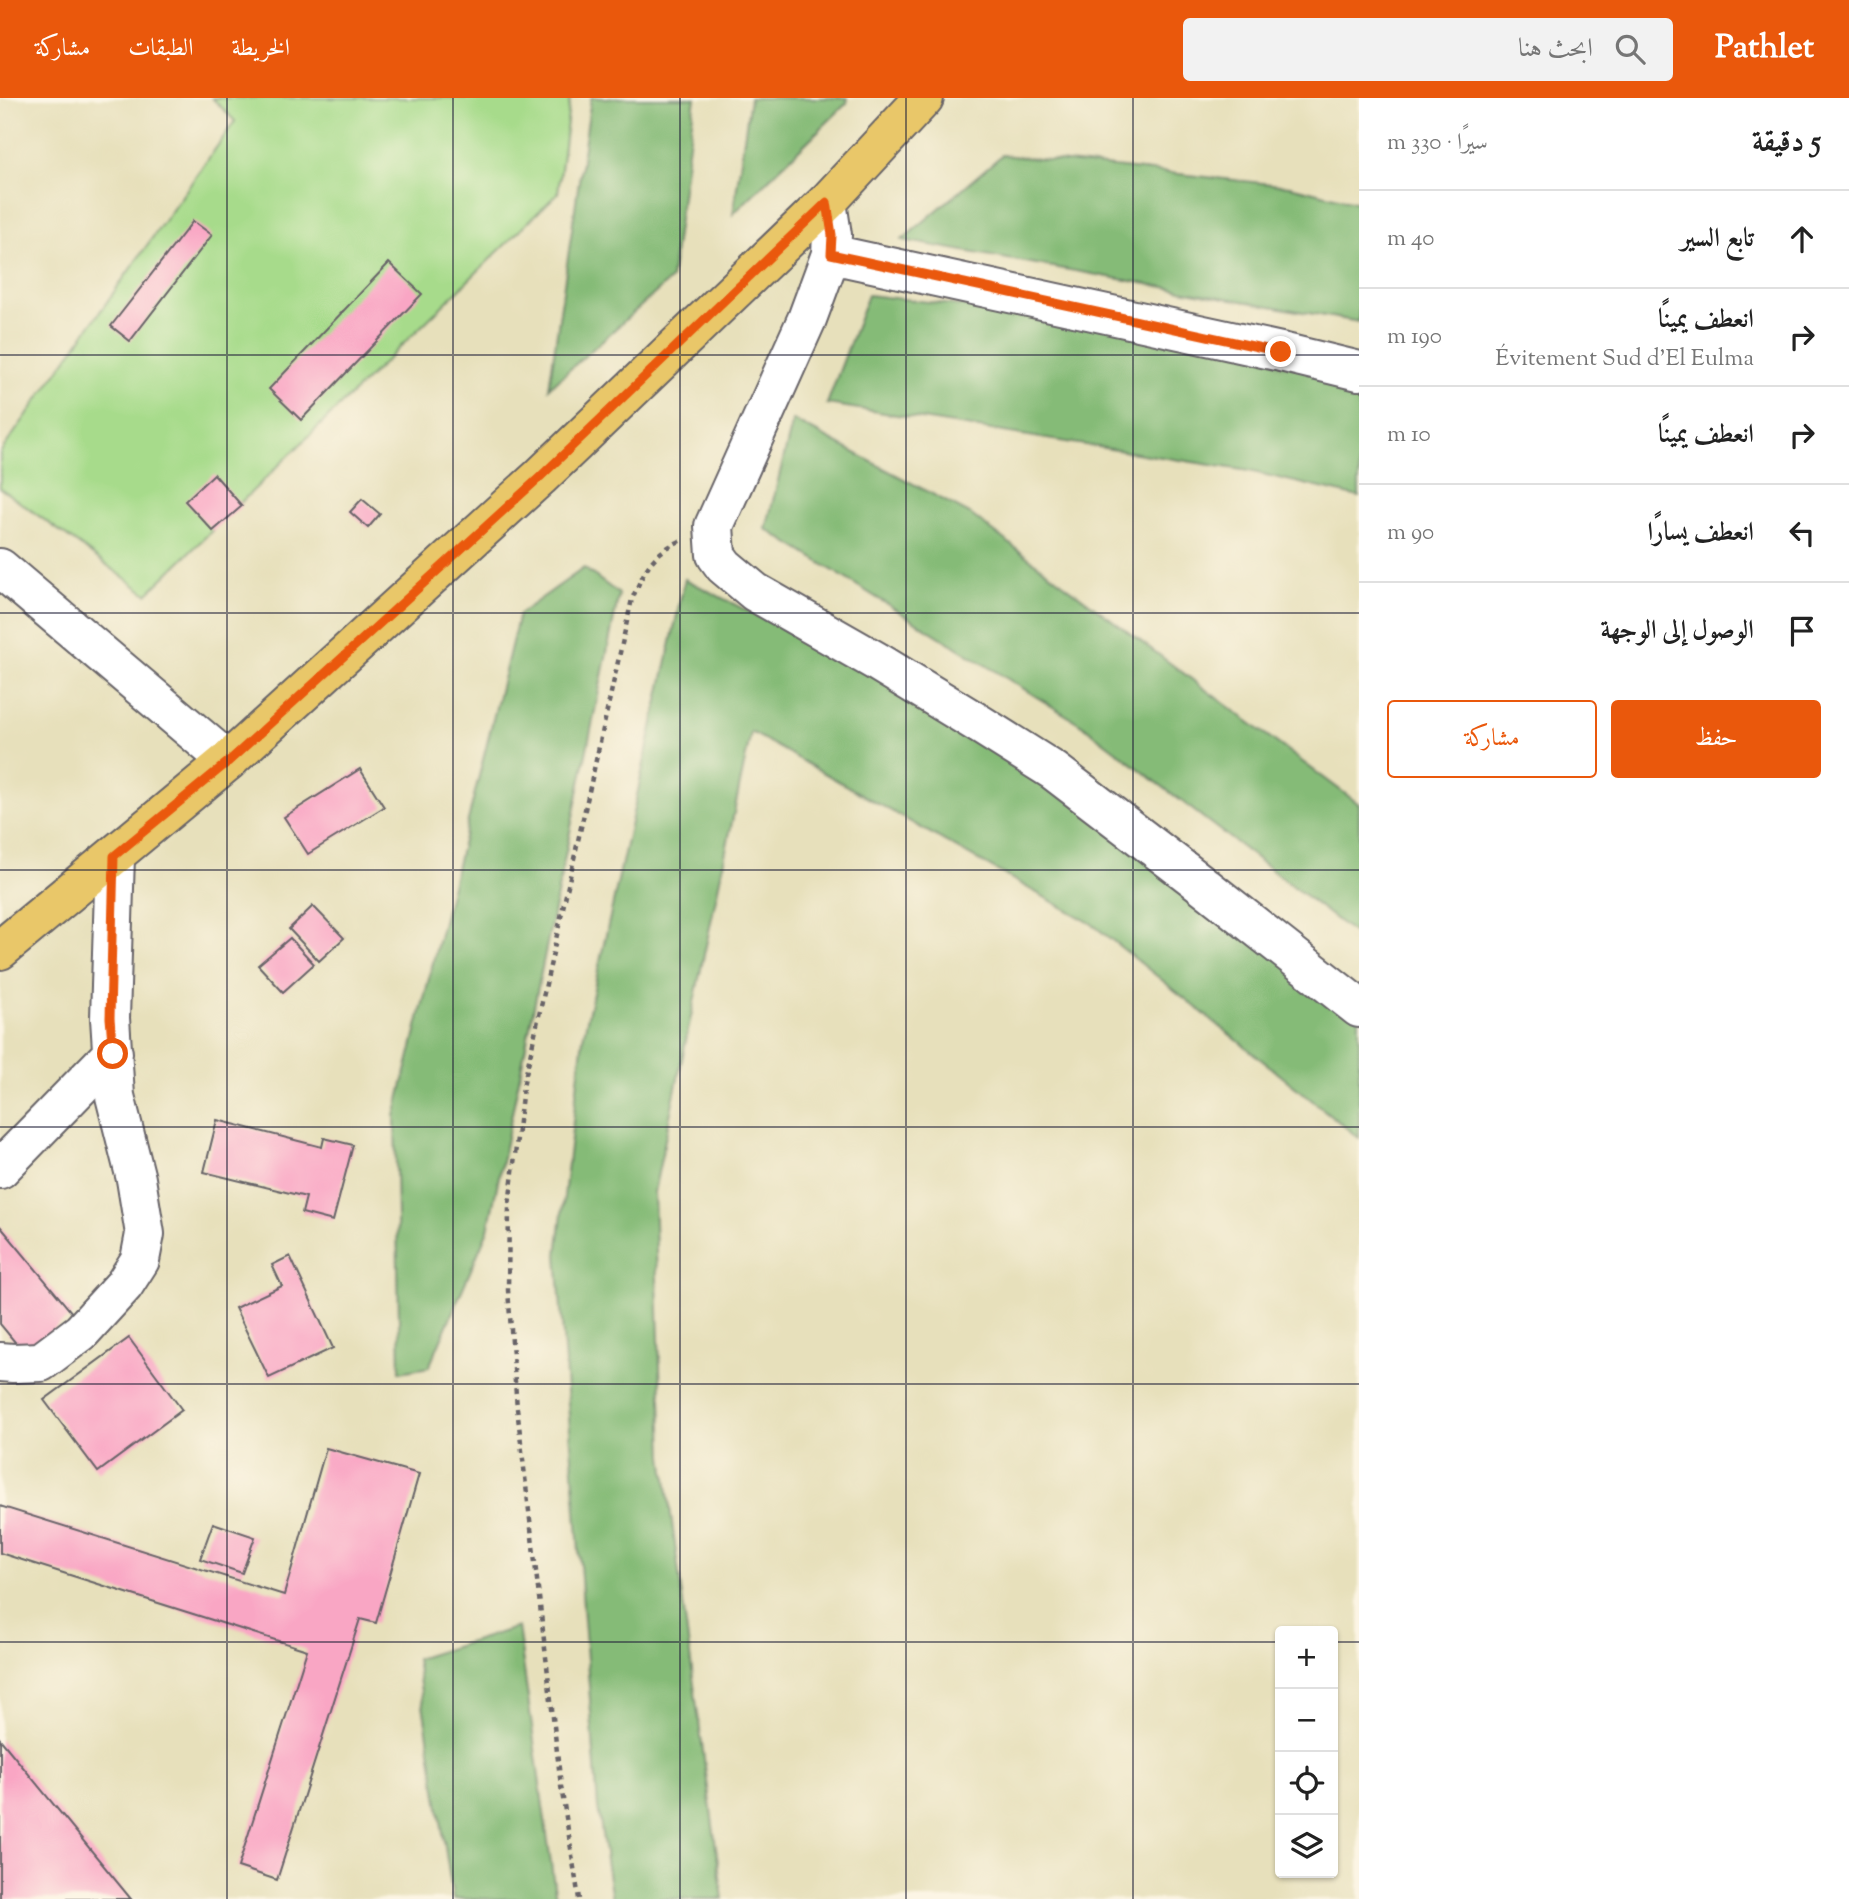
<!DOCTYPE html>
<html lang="ar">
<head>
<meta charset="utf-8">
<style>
  :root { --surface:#fff; --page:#f2f2f2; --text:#222; --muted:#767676; --line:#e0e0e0; --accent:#ea580c }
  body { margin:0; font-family:"Sorts Mill Goudy",Amiri,serif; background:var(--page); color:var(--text); direction:rtl }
  .controls { position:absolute; right:21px; bottom:21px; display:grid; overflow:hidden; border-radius:7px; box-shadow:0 2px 5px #0004 }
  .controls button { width:63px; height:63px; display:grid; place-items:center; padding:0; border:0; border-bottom:2px solid var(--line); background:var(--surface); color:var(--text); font:35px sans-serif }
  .stop { position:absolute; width:21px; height:21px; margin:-16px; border:5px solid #ea580c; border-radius:50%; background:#fff }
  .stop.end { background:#ea580c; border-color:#fff; box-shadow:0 2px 7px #0008 }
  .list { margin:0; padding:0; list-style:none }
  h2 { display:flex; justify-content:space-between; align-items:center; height:91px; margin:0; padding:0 28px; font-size:30px }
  h2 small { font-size:23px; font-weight:400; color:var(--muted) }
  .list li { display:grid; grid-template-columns:46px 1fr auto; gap:21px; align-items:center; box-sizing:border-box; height:98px; padding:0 28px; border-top:2px solid var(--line) }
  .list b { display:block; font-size:26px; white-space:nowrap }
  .list p { margin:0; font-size:23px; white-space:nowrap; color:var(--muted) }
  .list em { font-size:23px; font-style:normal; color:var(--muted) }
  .actions { display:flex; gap:14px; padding:21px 28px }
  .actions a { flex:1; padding:16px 0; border:2px solid var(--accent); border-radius:7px; text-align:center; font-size:24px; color:var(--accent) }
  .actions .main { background:var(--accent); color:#fff }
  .icon { flex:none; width:38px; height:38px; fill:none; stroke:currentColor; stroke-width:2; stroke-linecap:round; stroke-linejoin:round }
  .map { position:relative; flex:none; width:1359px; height:1801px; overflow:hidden; direction:ltr }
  header { display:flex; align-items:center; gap:42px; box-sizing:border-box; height:98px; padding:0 35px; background:var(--accent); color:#fff }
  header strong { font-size:33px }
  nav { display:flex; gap:38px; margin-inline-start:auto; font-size:24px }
  .search { width:490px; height:63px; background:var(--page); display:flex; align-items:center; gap:18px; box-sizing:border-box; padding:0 24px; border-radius:7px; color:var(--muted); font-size:26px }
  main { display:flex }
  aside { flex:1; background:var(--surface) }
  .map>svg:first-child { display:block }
</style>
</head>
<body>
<header>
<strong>Pathlet</strong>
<div class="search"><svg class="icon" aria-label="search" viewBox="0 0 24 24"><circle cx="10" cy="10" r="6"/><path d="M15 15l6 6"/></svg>ابحث هنا</div>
<nav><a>الخريطة</a><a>الطبقات</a><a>مشاركة</a></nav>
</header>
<main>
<aside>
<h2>5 دقيقة<small>سيرًا · 330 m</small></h2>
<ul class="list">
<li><svg class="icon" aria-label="ahead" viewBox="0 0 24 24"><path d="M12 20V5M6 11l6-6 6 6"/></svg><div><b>تابع السير</b></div><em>40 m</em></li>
<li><svg class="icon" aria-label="right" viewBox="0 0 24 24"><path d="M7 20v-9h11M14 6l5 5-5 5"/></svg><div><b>انعطف يمينًا</b><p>Évitement Sud d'El Eulma</p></div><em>190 m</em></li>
<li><svg class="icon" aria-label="right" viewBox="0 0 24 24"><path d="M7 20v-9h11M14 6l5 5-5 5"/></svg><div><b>انعطف يمينًا</b></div><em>10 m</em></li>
<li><svg class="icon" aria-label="left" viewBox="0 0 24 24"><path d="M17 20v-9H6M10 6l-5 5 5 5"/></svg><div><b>انعطف يسارًا</b></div><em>90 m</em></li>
<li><svg class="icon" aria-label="arrive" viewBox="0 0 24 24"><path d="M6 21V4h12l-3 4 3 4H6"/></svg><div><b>الوصول إلى الوجهة</b></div></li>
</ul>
<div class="actions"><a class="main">حفظ</a><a>مشاركة</a></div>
</aside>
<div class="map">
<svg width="1359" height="1801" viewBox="0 0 1359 1801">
  <rect width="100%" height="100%" fill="#fcf5e5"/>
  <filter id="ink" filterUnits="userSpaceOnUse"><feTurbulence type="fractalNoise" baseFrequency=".0143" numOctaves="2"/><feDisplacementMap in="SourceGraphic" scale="14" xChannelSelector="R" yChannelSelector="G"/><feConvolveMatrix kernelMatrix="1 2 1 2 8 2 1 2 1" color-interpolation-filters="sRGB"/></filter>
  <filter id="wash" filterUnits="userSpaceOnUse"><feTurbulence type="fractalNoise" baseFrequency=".00686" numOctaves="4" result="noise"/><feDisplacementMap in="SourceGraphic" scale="28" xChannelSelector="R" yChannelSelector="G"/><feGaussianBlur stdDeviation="1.57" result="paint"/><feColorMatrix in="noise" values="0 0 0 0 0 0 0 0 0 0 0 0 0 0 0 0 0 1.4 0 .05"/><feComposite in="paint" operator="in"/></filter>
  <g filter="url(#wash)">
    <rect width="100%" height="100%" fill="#e7e0bb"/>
    <path fill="#a7db8b" stroke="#647e63" stroke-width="2" d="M 212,0 L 570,0 L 558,95 L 147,496 L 0,390 L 0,355 L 235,23 Z"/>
    <path fill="#85bb77" stroke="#546e59" stroke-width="2" d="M 591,0 L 695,0 L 671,181 L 549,290 Z
      M 750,0 L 848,0 L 847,5 L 733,116 Z
      M 1002,57 L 1290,88 L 1359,105 L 1359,224 L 902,142 Z
      M 868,197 L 1222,238 L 1359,275 L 1359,399 L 1249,373 L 827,306 Z
      M 793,322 L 970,416 L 1359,706 L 1359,839 L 1082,627 L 766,431 Z
      M 584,470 L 619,496 L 488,1132 L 429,1269 L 400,1274 L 395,1018 L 519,516 Z
      M 685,481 L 955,619 L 1359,907 L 1359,1040 L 1092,826 L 751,634 L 654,1094 L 663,1358 L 723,1801 L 612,1801 L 598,1710 L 557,1157 L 583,940 Z
      M 518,1529 L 556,1801 L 453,1801 L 416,1561 Z"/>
    <g id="blocks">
      <path fill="#f9a6c4" d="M 193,123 L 212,137 L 130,243 L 111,228 Z
        M 389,165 L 422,196 L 301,322 L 269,291 Z
        M 214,376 L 242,408 L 213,433 L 185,403 Z
        M 362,401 L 380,416 L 368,430 L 350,414 Z
        M 360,671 L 384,709 L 308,756 L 284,719 Z
        M 313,808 L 344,840 L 319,863 L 289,831 Z
        M 290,840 L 314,866 L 283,894 L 258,867 Z
        M 217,1022 L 322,1049 L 324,1040 L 353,1047 L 333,1123 L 302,1115 L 306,1099 L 204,1074 Z
        M 0,1128 L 73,1216 L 24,1255 L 0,1226 Z
        M 290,1158 L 333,1250 L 269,1280 L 235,1210 L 282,1188 L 272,1167 Z
        M 129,1240 L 182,1312 L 98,1374 L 44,1302 Z
        M 326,1350 L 419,1376 L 376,1525 L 360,1521 L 277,1782 L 238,1769 L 307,1552 L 0,1455 L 0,1408 L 284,1497 Z
        M 213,1425 L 255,1439 L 242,1475 L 200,1461 Z
        M 0,1641 L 131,1801 L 0,1801 Z"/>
    </g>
  </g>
  <g filter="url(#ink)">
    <use href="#blocks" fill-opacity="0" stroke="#676468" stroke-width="2"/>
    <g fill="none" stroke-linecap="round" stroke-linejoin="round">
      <defs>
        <path id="minor" d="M 827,104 L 832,137 L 831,156 L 807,221 L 714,428 L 716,457 L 724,468 L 755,494 L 876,563 L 981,627 L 1054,673 L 1199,784 L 1359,910
          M 831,156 L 1281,254 L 1359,273
          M 0,470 L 228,663
          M 0,1071 L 113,955
          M 0,1264 L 13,1265 L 41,1264 L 81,1234 L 124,1187 L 140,1162 L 145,1136 L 136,1081 L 115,998 L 110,920 L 115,758"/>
        <path id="major" d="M 0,852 L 228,663 L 540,379 L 827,104 L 924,0"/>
      </defs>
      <use href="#minor" stroke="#676468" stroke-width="42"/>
      <use href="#major" stroke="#676468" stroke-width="42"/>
      <path stroke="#676468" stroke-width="4.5" stroke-dasharray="5 5" stroke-linecap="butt" d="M 579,1801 L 561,1688 L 517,1310 L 508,1192 L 509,1108 L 523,989 L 632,501 C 645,472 650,457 680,443"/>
      <use href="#minor" stroke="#fff" stroke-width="38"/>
      <use href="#major" stroke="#e9c769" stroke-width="38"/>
    </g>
  </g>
  <g fill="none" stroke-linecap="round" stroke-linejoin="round" filter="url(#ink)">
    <path stroke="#ea580c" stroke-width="9" d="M 113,956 L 110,920 L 114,758 L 229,663 L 540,379 L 827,104 L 832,137 L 831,156 L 1281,254"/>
  </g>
  <path fill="none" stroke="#22223b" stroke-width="2" stroke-opacity="0.55" d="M 227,0 L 227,1801M 453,0 L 453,1801M 680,0 L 680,1801M 906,0 L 906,1801M 1133,0 L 1133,1801M 0,257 L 1359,257M 0,515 L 1359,515M 0,772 L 1359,772M 0,1029 L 1359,1029M 0,1286 L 1359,1286M 0,1544 L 1280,1544M 1333,1544 L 1359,1544"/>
</svg>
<div class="controls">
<button>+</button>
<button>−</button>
<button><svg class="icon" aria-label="locate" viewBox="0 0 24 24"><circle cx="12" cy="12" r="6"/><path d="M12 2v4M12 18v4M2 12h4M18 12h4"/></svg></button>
<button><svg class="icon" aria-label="layers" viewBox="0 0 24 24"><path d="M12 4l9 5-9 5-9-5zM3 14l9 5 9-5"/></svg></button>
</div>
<div class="stop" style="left:113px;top:956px"></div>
<div class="stop end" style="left:1281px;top:254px"></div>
</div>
</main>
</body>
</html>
